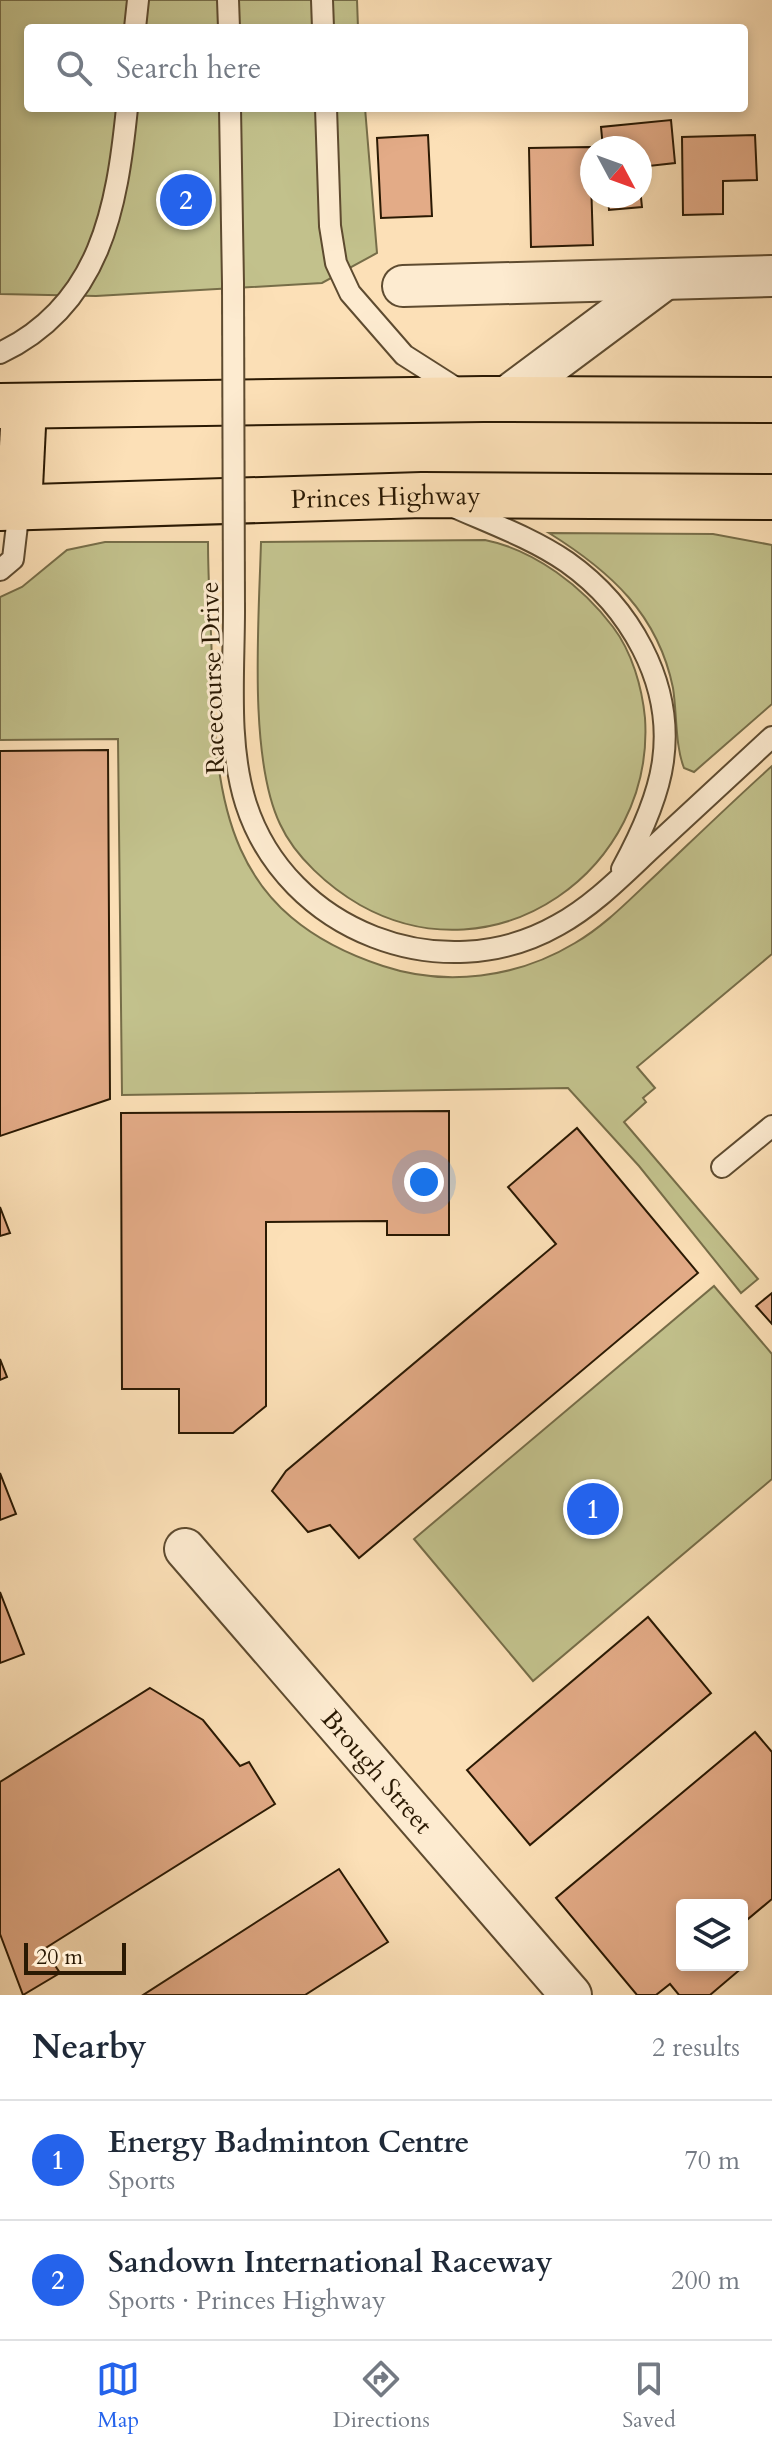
<!DOCTYPE html>
<html lang="en">
<head>
<meta charset="utf-8">
<style>
  :root { --surface:#fff; --page:#f6f6f7; --text:#1f2937; --muted:#747a83; --line:#e0e1e3; --accent:#2563eb }
  body { margin:0; font-family:Cardo,serif; background:var(--page); color:var(--text) }
  .controls { position:absolute; right:24px; bottom:24px; display:grid; overflow:hidden; border-radius:8px; box-shadow:0 4px 12px #0003 }
  .controls button { width:72px; height:72px; display:grid; place-items:center; padding:0; border:0; border-bottom:2px solid var(--line); background:var(--surface); color:var(--text); font:40px sans-serif }
  .compass { position:absolute; left:580px; top:136px; width:72px; height:72px; border-radius:50%; background:var(--surface); box-shadow:0 4px 12px #0003; rotate:131deg }
  .scale { position:absolute; left:24px; bottom:20px; width:102px; box-sizing:border-box; padding-left:8px; border:4px solid #2a1903; border-top:0; font-size:22px; line-height:28px; white-space:nowrap; color:#2a1903; -webkit-text-stroke:6px #fdebd0; paint-order:stroke }
  .you { position:absolute; left:424px; top:1182px; width:28px; height:28px; margin:-20px; border:6px solid #fff; border-radius:50%; background:#1a73e8; box-shadow:0 0 0 12px #1a73e833 }
  .badge { display:grid; place-items:center; width:52px; height:52px; border-radius:50%; background:var(--accent); color:#fff; font-size:26px; font-weight:700 }
  .pin { position:absolute; translate:-50% -50%; border:4px solid #fff; box-shadow:0 2px 8px #0006 }
  .list { margin:0; padding:0; list-style:none }
  h2 { display:flex; justify-content:space-between; align-items:center; height:104px; margin:0; padding:0 32px; font-size:34px }
  h2 small { font-size:26px; font-weight:400; color:var(--muted) }
  .list li { display:grid; grid-template-columns:52px 1fr auto; gap:24px; align-items:center; box-sizing:border-box; height:120px; padding:0 32px; border-top:2px solid var(--line) }
  .list b { display:block; font-size:30px; white-space:nowrap }
  .list p { margin:0; font-size:26px; white-space:nowrap; color:var(--muted) }
  .list em { font-size:26px; font-style:normal; color:var(--muted) }
  .icon { flex:none; width:44px; height:44px; fill:none; stroke:currentColor; stroke-width:2; stroke-linecap:round; stroke-linejoin:round }
  .map { position:relative; flex:none; width:772px; height:1995px; overflow:hidden }
  .search { position:absolute; background:var(--surface); box-shadow:0 4px 12px #0003; left:24px; right:24px; top:24px; height:88px; display:flex; align-items:center; gap:20px; box-sizing:border-box; padding:0 28px; border-radius:8px; color:var(--muted); font-size:30px }
  .sheet { height:344px; background:var(--surface) }
  nav { display:flex; justify-content:space-around; align-items:center; box-sizing:border-box; height:112px; border-top:2px solid var(--line); background:var(--surface); font-size:22px; color:var(--muted) }
  nav a { display:grid; justify-items:center; gap:4px }
  nav .on { color:var(--accent) }
  .map>svg:first-child { display:block }
</style>
</head>
<body>
<div class="map">
<svg width="772" height="1995" viewBox="0 0 772 1995">
  <rect width="100%" height="100%" fill="#fce0b7"/>
  <filter id="stains"><feTurbulence type="fractalNoise" baseFrequency=".0025" numOctaves="4"/><feColorMatrix values="0 0 0 0 .2 0 0 0 0 .09 0 0 0 0 .02 0 0 0 .5 -.17"/></filter>
  <radialGradient id="worn" r=".72"><stop offset=".6" stop-color="#630" stop-opacity="0"/><stop offset="1" stop-color="#630" stop-opacity=".3"/></radialGradient>
  <path fill="#c2c18c" stroke="#766d48" stroke-width="2" d="M 0,0 L 357,0 L 358,28 L 28,28 L 28,108 L 365,108 L 377,253 L 322,283 L 96,296 L 0,294 Z
    M 549,533 L 713,534 L 772,545 L 772,704 L 694,772 L 684,768 C 675,745 677,713 673,688 C 658,614 610,571 549,533 Z
    M 485,540 C 535,550 583,587 613,627 C 632,652 642,687 645,718 C 655,869 497,982 360,905 C 329,887 295,857 280,824 C 248,757 259,618 261,542 Z
    M 105,542 L 208,542 C 208,582 211,623 212,663 C 215,806 228,915 383,966 C 446,987 517,978 575,943 C 606,925 631,898 658,873 C 696,837 733,801 772,766 L 772,954 L 637,1067 L 655,1088 L 643,1098 L 646,1102 L 624,1122 L 758,1279 L 741,1293 L 639,1166 L 568,1088 L 122,1095 L 118,739 L 0,740 L 0,597 L 22,587 L 67,550 Z
    M 714,1286 L 772,1354 L 772,1479 L 533,1681 L 414,1539 Z"/>
  <path fill="#e3ab87" stroke="#2a1903" stroke-width="2" d="M 671,120 L 675,163 L 640,167 L 640,148 L 603,148 L 601,127 Z
    M 428,135 L 432,216 L 381,218 L 377,138 Z
    M 755,135 L 757,180 L 723,181 L 723,214 L 683,215 L 682,137 Z
    M 590,147 L 593,245 L 531,247 L 529,148 Z
    M 640,188 L 642,207 L 609,210 L 608,196 L 640,196 Z
    M 108,750 L 110,1099 L 0,1136 L 0,751 Z
    M 449,1111 L 449,1235 L 387,1235 L 387,1221 L 266,1222 L 266,1406 L 233,1433 L 179,1433 L 179,1389 L 122,1389 L 121,1113 Z
    M 577,1128 L 698,1273 L 359,1558 L 330,1525 L 308,1532 L 272,1491 L 286,1471 L 556,1244 L 508,1187 Z
    M 0,1207 L 10,1233 L 0,1236 Z
    M 772,1293 L 772,1324 L 756,1306 Z
    M 0,1359 L 7,1377 L 0,1380 Z
    M 0,1473 L 16,1514 L 0,1520 Z
    M 0,1592 L 24,1654 L 0,1663 Z
    M 648,1617 L 711,1693 L 530,1845 L 467,1770 Z
    M 150,1688 L 203,1720 L 240,1766 L 249,1762 L 275,1804 L 44,1949 L 60,1973 L 23,1995 L 0,1934 L 0,1782 Z
    M 755,1732 L 772,1752 L 772,1899 L 742,1924 L 742,1905 L 682,1905 L 682,1965 L 743,1967 L 710,1995 L 679,1995 L 670,1984 L 656,1995 L 637,1995 L 556,1898 Z
    M 339,1869 L 388,1942 L 305,1995 L 143,1995 Z"/>
  <g fill="none" stroke-linecap="round" stroke-linejoin="round">
    <defs>
      <path id="lane" d="M 228,0 L 229,28
        M 322,0 L 323,28
        M 135,28 L 138,0
        M 230,108 L 233,284
        M 326,108 L 330,226 L 336,263 L 350,293 L 404,355 L 459,390
        M 0,353 C 101,305 117,207 127,108
        M 452,506 C 490,523 532,538 567,562 C 629,606 674,682 663,761 C 658,798 640,836 622,869
        M 0,570 L 13,559 L 19,508
        M 234,611 C 234,673 227,744 246,804 C 287,931 442,991 558,925 C 593,906 623,875 652,848 C 692,811 732,774 772,737
        M 722,1167 L 772,1126"/>
      <g id="street">
        <path d="M 403,286 L 772,276"/>
        <path d="M 504,399 L 665,279"/>
        <path id="s1" d="M 185,1549 L 571,1995"/>
      </g>
      <g id="highway">
        <path d="M 0,406 L 483,399 L 772,400"/>
        <path id="s2" d="M 0,508 L 422,495 L 772,497"/>
        <path d="M 19,508 L 24,406"/>
      </g>
    </defs>
    <use href="#lane" stroke="#5e4b30" stroke-width="24"/>
    <use href="#street" stroke="#5e4b30" stroke-width="44"/>
    <use href="#highway" stroke="#2a1903" stroke-width="48"/>
    <use href="#lane" stroke="#fdebd0" stroke-width="20"/>
    <use href="#street" stroke="#fdebd0" stroke-width="40"/>
    <use href="#highway" stroke="#fce0b7" stroke-width="44"/>
    <defs>
      <path id="lane-bridge" d="M 233,284 L 234,611"/>
    </defs>
    <use href="#lane-bridge" stroke="#5e4b30" stroke-width="24" stroke-linecap="butt"/>
    <use href="#lane-bridge" stroke="#fdebd0" stroke-width="20"/>
  </g>
  <g text-anchor="middle" stroke-width="6" stroke-linejoin="round" paint-order="stroke">
    <g font-size="26" fill="#2a1903" stroke="#fdebd0">
      <text dy="9" stroke="none"><textPath href="#s2" startOffset="386">Princes Highway</textPath></text>
      <text transform="translate(212 678) rotate(-92)" y="9">Racecourse Drive</text>
      <text dy="9" stroke="none"><textPath href="#s1" startOffset="294">Brough Street</textPath></text>
    </g>
  </g>
  <rect width="100%" height="100%" filter="url(#stains)"/>
  <rect width="100%" height="100%" fill="url(#worn)"/>
</svg>
<div class="controls">
<button><svg class="icon" aria-label="layers" viewBox="0 0 24 24"><path d="M12 4l9 5-9 5-9-5zM3 14l9 5 9-5"/></svg></button>
</div>
<svg class="compass" viewBox="-18 -18 36 36"><path d="M0-13l5 13h-10z" fill="#e53935"/><path d="M0 13l5-13h-10z" fill="#747a83"/></svg>
<div class="scale">20 m</div>
<div class="you"></div>
<div class="pin badge" style="left:593px;top:1509px">1</div>
<div class="pin badge" style="left:186px;top:200px">2</div>
<div class="search"><svg class="icon" aria-label="search" viewBox="0 0 24 24"><circle cx="10" cy="10" r="6"/><path d="M15 15l6 6"/></svg>Search here</div>
</div>
<section class="sheet">
<h2>Nearby<small>2 results</small></h2>
<ul class="list">
<li><span class="badge">1</span><div><b>Energy Badminton Centre</b><p>Sports</p></div><em>70 m</em></li>
<li><span class="badge">2</span><div><b>Sandown International Raceway</b><p>Sports · Princes Highway</p></div><em>200 m</em></li>
</ul>
</section>
<nav>
<a class="on"><svg class="icon" aria-label="map" viewBox="0 0 24 24"><path d="M3 6l6-2 6 2 6-2v14l-6 2-6-2-6 2zM9 4v14M15 6v14"/></svg>Map</a>
<a><svg class="icon" aria-label="directions" viewBox="0 0 24 24"><path d="M12 3l9 9-9 9-9-9zM9 14v-3h6M13 9l2 2-2 2"/></svg>Directions</a>
<a><svg class="icon" aria-label="saved" viewBox="0 0 24 24"><path d="M7 4h10v16l-5-4-5 4z"/></svg>Saved</a>
</nav>
</body>
</html>
